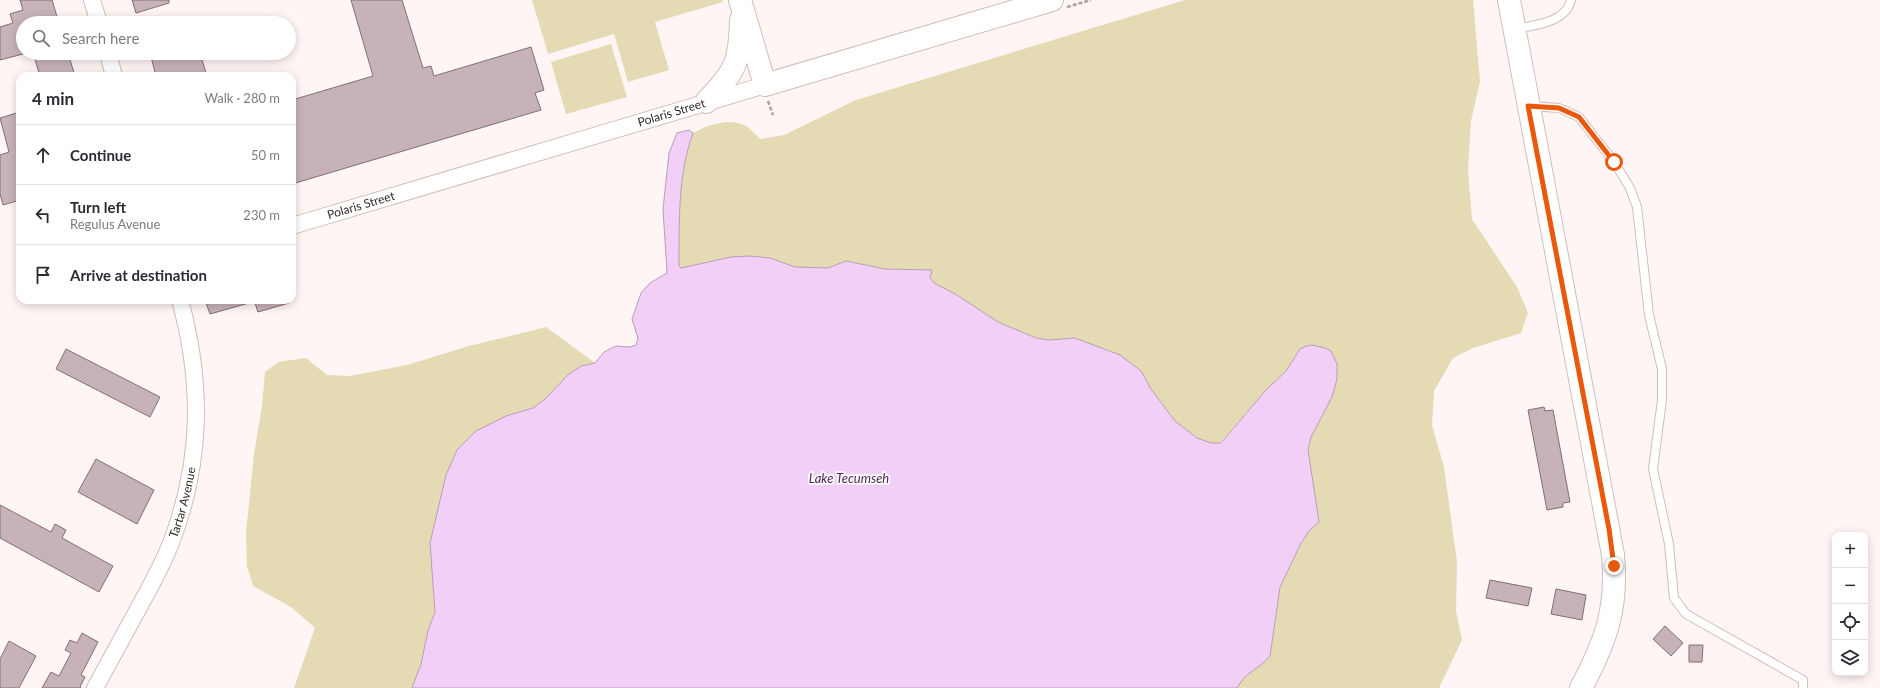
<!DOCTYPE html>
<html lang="en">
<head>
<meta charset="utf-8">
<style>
  :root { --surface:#fff; --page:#f2f2f3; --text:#2b2b33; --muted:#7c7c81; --line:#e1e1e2 }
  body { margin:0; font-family:Lato,sans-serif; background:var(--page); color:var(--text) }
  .controls { position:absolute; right:12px; bottom:12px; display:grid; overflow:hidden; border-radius:8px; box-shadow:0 2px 10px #0003 }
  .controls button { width:36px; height:36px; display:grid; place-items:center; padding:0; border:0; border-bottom:1px solid var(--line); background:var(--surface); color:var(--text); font:20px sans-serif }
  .stop { position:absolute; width:12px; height:12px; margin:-9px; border:3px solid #ea580c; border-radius:50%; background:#fff }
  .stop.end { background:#ea580c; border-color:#fff; box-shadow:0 1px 4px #0008 }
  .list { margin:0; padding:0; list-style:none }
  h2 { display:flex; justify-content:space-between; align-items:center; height:52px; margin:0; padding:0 16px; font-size:17px }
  h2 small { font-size:13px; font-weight:400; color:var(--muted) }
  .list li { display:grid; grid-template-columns:26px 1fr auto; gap:12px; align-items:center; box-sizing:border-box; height:60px; padding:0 16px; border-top:1px solid var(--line) }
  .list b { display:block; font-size:15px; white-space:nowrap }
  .list p { margin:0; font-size:13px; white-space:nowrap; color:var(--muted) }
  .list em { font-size:13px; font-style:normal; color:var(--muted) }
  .icon { flex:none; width:22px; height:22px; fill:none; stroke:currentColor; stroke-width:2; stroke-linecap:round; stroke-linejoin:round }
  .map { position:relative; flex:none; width:1880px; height:688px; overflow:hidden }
  .search { position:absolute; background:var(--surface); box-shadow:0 2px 10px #0003; left:16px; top:16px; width:280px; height:44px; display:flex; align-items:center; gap:10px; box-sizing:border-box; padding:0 14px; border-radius:22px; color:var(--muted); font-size:15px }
  .panel { position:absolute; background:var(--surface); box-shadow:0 2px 10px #0003; left:16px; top:72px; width:280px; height:232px; border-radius:12px }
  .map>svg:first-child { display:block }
</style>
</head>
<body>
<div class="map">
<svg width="1880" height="688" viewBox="0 0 1880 688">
  <rect width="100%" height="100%" fill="#fff5f4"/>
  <path fill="#e4dab4" d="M 532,0 L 722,0 L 723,2 L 655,22 L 669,70 L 628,82 L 614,34 L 548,54 Z
    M 1185,0 L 1473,0 L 1480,81 L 1471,121 L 1468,170 L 1472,219 L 1517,287 L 1528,313 L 1521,333 L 1473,348 L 1453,358 L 1434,391 L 1432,425 L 1444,467 L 1457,562 L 1456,611 L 1462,640 L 1439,688 L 1237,688 C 1247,670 1259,670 1270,656 L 1280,587 L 1301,543 L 1309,531 L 1319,522 L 1308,450 L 1331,351 L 1325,348 L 1312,345 L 1300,349 L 1286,371 L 1266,390 L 1220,443 L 1211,443 L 1197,438 L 1175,421 L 1151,389 L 1141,371 L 1075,338 L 1049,340 L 1036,338 L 998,322 L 957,295 L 934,283 L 930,278 L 932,270 L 885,269 L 846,261 L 828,268 L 795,267 L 770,258 L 731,257 L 681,268 L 679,266 C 679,222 678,175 693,133 C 708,125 730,117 746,126 C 751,129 756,135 760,139 L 784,135 L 856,100 Z
    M 611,44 L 627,97 L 566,114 L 551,62 Z
    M 546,327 L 595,363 L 581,366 L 568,375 L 544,400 L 533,408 L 506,416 L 430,543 L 435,612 L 428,631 L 421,664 L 412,688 L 294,688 L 315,628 L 291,607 L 253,586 L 247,566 L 246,533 L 254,454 L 262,406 L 265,372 L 278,362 L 306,358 L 327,375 L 350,376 L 407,365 L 469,346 Z"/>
  <path fill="#f2cff6" stroke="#b89db8" d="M 689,130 L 693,133 C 678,174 679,222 679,266 L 681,268 L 731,257 L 750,256 L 770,258 L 795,267 L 828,268 L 846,261 L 885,269 L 932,270 L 930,278 L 934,283 L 957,295 L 998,322 L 1036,338 L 1049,340 L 1075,338 L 1120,355 L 1141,371 L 1151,389 L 1175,421 L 1197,438 L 1211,443 L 1221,443 L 1266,390 L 1286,371 L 1300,349 L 1306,346 L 1312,345 L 1325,348 L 1331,351 L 1337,364 L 1337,379 L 1332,397 L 1311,437 L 1308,450 L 1319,522 L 1309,531 L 1301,543 L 1280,587 L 1270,656 C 1259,670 1247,670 1237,688 L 412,688 L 421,664 L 428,631 L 435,612 L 430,543 L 446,475 L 457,450 L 476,431 L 506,416 L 533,408 L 544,400 L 568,375 L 581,366 L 595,363 L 604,352 L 616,346 L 629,347 L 636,345 L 638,338 L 632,319 L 641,293 L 650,283 L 667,273 L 663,209 L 669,153 L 677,133 Z"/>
  <path fill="#c7b2b9" stroke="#826f75" d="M 20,0 L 52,0 L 59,23 L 23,23 L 23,54 L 0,60 L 0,27 L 13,23 L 10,14 L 23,10 Z
    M 132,0 L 169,0 L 169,3 L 136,13 Z
    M 351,0 L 402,0 L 423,68 L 431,66 L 434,76 L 531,47 L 544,90 L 535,93 L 541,110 L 292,184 L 292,100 L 373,76 Z
    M 33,53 L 68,53 L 75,76 L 40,76 Z
    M 150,53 L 200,53 L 207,76 L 156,76 Z
    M 20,112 L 20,200 L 3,205 L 0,194 L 0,155 L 9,152 L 0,118 Z
    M 205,300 L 248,300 L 249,303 L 210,314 Z
    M 254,300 L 288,300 L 289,303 L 258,312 Z
    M 66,349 L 160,397 L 150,417 L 56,369 Z
    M 1544,407 L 1545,411 L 1553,410 L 1570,502 L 1563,503 L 1563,507 L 1547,510 L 1528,410 Z
    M 96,459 L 154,490 L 137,524 L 78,492 Z
    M 0,505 L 51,532 L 55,524 L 66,530 L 62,538 L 113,566 L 99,592 L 0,538 Z
    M 1490,580 L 1532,588 L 1528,606 L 1486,598 Z
    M 1556,589 L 1586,595 L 1582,620 L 1551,614 Z
    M 1665,626 L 1683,643 L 1671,656 L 1653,639 Z
    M 82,633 L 98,642 L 81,675 L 85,677 L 80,687 L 81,688 L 42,688 L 51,672 L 59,676 L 71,653 L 65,650 L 70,640 L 77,643 Z
    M 9,641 L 36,656 L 19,688 L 0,688 L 0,659 Z
    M 1689,645 L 1703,645 L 1702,662 L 1689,662 Z"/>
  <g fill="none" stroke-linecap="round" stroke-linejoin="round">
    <defs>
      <path id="lane" d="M 1515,29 C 1534,25 1566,23 1571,0
        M 1529,106 L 1559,108 L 1579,117 L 1614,162 L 1630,188 L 1637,207 L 1649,315 L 1662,369 L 1662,400 L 1653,469 L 1669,544 L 1674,598 L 1686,614 L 1803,680 L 1803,688"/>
      <g id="street">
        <path d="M 92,0 L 99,23"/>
        <path d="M 108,53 L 114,76"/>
        <path id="s1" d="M 292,226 L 765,85"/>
        <path id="s2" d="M 95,688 C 111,659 127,629 143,600 C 153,582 163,563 171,543 C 202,462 203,384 180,300"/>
      </g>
      <path id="secondary" d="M 740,0 L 765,85 L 1052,0
        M 1509,0 L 1613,555 C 1618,608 1606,641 1581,688
        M 706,102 C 735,71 740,64 741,20"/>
    </defs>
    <use href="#lane" stroke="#d3bdb9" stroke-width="10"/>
    <use href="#street" stroke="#d3bdb9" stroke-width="18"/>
    <use href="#secondary" stroke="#d3bdb9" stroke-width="24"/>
    <path stroke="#aba1a0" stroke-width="2.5" stroke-dasharray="4 2" stroke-linecap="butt" d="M 1067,7 L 1091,0
      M 768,101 L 773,115"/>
    <use href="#lane" stroke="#fff" stroke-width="8"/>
    <use href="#street" stroke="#fff" stroke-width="16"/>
    <use href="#secondary" stroke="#fff" stroke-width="22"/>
  </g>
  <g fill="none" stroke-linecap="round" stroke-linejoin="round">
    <path stroke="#ea580c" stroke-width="5" d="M 1614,162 L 1579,117 L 1559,108 L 1528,106 L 1609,529 L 1614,566"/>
  </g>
  <g text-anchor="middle" stroke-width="3.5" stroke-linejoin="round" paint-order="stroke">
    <g font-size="12" fill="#322928" stroke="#fff">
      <text dy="4" stroke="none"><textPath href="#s1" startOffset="396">Polaris Street</textPath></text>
      <text dy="4" stroke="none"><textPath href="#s1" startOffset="72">Polaris Street</textPath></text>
      <text dy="4" stroke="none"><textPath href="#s2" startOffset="206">Tartar Avenue</textPath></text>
    </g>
    <g font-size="13" font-style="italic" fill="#4f2555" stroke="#fff">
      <text x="849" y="483">Lake Tecumseh</text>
    </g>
  </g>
</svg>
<div class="controls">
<button>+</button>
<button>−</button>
<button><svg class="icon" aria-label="locate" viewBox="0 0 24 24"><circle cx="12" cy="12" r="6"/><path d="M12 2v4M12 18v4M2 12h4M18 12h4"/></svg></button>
<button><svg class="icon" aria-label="layers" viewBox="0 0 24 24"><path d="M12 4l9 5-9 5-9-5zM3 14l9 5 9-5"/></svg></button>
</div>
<div class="stop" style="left:1614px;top:162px"></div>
<div class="stop end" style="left:1614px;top:566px"></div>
<div class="search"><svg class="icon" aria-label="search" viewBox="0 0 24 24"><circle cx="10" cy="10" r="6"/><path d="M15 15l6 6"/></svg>Search here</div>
<section class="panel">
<h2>4 min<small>Walk · 280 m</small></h2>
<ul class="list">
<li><svg class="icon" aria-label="ahead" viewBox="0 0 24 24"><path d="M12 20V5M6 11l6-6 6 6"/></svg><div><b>Continue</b></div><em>50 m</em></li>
<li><svg class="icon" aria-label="left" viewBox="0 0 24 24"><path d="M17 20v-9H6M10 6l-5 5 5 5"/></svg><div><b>Turn left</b><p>Regulus Avenue</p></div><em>230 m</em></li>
<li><svg class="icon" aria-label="arrive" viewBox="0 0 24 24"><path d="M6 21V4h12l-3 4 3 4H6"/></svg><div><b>Arrive at destination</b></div></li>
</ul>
</section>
</div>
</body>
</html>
